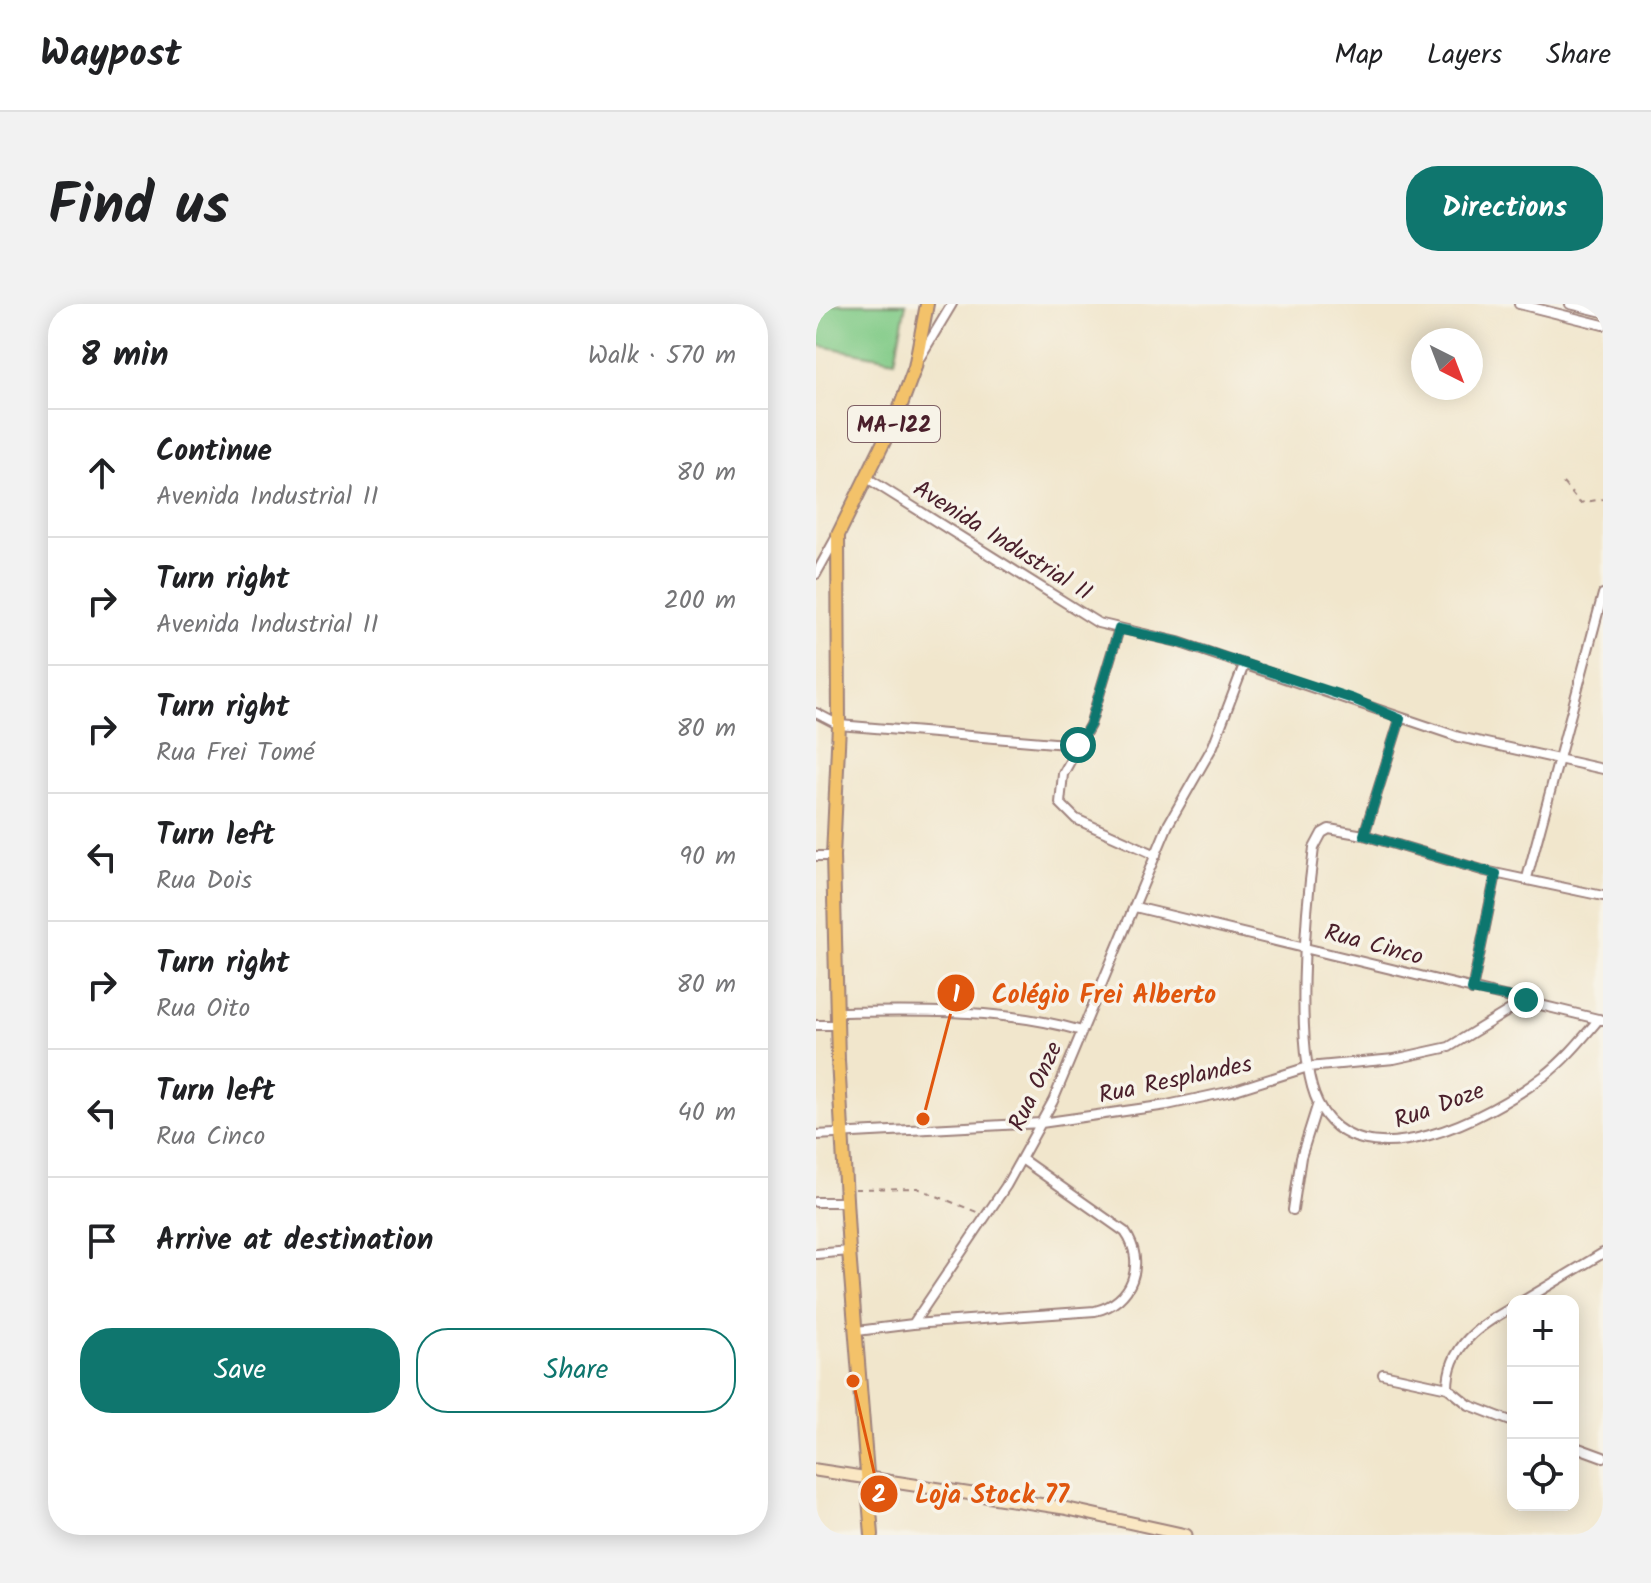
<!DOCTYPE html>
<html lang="en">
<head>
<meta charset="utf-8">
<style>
  :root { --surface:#fff; --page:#f2f2f2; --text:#202124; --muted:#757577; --line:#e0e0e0; --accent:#0f766e }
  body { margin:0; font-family:Kalam,sans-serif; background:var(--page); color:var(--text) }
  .controls { position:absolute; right:24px; bottom:24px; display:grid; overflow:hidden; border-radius:16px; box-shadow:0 4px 20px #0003 }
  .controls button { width:72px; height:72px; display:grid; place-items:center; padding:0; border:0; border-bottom:2px solid var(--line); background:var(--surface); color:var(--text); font:40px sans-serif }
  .compass { position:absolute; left:595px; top:24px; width:72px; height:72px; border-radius:50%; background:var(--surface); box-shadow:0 4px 20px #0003; rotate:138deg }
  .stop { position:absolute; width:24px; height:24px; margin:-18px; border:6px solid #0f766e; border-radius:50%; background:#fff }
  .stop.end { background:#0f766e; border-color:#fff; box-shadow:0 2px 8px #0008 }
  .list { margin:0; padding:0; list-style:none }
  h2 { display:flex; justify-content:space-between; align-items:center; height:104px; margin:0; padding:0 32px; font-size:34px }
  h2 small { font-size:26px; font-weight:400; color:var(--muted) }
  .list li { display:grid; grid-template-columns:52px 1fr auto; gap:24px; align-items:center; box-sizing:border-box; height:128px; padding:0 32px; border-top:2px solid var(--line) }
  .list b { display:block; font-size:30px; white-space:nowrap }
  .list p { margin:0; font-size:26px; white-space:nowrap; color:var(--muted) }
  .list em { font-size:26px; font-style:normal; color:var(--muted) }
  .actions { display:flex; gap:16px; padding:24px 32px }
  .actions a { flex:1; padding:18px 0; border:2px solid var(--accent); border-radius:32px; text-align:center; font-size:28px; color:var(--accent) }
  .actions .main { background:var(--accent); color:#fff }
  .icon { flex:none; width:44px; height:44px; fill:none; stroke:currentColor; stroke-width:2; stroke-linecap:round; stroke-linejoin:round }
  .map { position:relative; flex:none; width:787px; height:1231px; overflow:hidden; border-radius:32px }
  header { display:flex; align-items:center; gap:48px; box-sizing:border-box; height:112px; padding:0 40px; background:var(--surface); border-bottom:2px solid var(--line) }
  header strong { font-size:38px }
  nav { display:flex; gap:44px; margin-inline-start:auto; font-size:28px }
  .intro { display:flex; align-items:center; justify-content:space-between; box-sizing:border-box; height:192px; padding:0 48px }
  h1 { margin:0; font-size:56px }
  .button { padding:20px 36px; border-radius:32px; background:var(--accent); color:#fff; font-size:28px; font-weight:700 }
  main { display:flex; gap:48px; padding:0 48px }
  aside { flex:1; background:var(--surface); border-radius:32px; box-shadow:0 4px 20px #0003 }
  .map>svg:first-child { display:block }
</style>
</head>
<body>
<header>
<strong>Waypost</strong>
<nav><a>Map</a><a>Layers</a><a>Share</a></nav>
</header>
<div class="intro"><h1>Find us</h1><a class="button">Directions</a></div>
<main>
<aside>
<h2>8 min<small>Walk · 570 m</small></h2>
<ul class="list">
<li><svg class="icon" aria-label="ahead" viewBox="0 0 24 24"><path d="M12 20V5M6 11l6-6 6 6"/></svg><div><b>Continue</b><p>Avenida Industrial II</p></div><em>80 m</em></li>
<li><svg class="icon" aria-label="right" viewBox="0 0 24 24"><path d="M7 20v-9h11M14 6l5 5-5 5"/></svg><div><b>Turn right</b><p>Avenida Industrial II</p></div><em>200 m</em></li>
<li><svg class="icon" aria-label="right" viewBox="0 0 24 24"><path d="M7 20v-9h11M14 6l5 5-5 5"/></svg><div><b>Turn right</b><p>Rua Frei Tomé</p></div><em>80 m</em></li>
<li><svg class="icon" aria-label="left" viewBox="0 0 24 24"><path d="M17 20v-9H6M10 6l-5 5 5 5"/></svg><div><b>Turn left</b><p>Rua Dois</p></div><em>90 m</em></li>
<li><svg class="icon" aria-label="right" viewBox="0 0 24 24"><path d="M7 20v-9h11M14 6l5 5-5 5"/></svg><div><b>Turn right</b><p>Rua Oito</p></div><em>80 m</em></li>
<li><svg class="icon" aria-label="left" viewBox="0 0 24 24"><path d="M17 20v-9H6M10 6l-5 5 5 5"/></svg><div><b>Turn left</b><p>Rua Cinco</p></div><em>40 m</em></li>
<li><svg class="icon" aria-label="arrive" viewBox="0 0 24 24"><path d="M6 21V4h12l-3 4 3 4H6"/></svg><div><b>Arrive at destination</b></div></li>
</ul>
<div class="actions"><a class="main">Save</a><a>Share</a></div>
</aside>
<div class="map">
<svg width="787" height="1231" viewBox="0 0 787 1231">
  <rect width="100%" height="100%" fill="#f7f3e8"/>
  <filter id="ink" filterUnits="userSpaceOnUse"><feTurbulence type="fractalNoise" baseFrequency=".0125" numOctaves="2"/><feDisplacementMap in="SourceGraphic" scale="16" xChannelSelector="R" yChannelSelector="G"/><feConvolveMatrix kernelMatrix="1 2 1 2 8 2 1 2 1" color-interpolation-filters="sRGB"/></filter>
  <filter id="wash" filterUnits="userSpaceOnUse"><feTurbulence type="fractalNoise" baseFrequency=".006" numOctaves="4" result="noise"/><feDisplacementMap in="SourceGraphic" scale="32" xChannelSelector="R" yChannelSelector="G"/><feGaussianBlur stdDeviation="1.8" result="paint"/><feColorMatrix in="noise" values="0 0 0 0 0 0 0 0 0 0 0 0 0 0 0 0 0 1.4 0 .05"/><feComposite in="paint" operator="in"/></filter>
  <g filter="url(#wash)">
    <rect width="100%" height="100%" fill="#f1e6cc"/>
    <path fill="#81cb87" stroke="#667559" stroke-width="2" d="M 3,0 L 90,0 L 79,56 L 0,41 Z"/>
  </g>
  <g filter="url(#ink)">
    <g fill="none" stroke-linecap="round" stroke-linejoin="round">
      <defs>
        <path id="street" d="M 703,0 L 787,21
          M 754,0 L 787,8
          M 103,55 L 136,0
          M 51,174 L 282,319 L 362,338 L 643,433 L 787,465
          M 0,270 L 21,232
          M 303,325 L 274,421 L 247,470 L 244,499 L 260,515 L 340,551
          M 0,409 L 23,421 L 262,441
          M 548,531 L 584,415
          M 0,552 L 17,552
          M 711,574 L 787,290
          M 319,603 L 786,716
          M 656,686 L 680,570
          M 21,708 C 103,707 186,704 266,727
          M 783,715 C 766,735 749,756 728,772 C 677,811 544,883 502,799 C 477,749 490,602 498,544 L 506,529 L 513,525 L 548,531 L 669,567 L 787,592
          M 0,721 L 21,721
          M 0,831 L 225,819 L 351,801 L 416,787 L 492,763 L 578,755 L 633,743 L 710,696
          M 0,898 L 30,898
          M 477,906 L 485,853 L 502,799
          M 0,950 L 33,947
          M 707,997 L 787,949
          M 97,1020 L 279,1007 C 316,999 331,959 309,928 L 207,856
          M 41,1027 L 97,1020 L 190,882 L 237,797 L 352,521 L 397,442 L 428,361
          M 567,1070 L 632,1084
          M 632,1084 C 632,1042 664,1021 697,1003
          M 632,1084 L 653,1101 L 697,1118
          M 757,1142 L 787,1153"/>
        <path id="secondary" d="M 0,1166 L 248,1204 L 370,1231"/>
        <path id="primary" d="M 56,1231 L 33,947 L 22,756 L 17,552 L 23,421 L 22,231 L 82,109 L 99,63 L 111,0"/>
      </defs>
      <use href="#street" stroke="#9e827c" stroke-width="12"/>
      <use href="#secondary" stroke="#9e827c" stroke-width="15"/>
      <use href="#primary" stroke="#9e827c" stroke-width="16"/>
      <path stroke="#9e827c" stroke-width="2" stroke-dasharray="6 6" stroke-linecap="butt" d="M 747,179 L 764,199 L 787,195
        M 39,885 L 101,884 L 163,909"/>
      <use href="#street" stroke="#fff" stroke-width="8"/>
      <use href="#secondary" stroke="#fae7c3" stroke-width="11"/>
      <use href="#primary" stroke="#f3c26a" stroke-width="12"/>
    </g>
  </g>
  <g fill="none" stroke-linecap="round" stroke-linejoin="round" filter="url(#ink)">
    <path stroke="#0f766e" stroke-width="10" d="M 262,441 L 274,421 L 303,325 L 362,338 L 537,395 L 584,415 L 548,531 L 680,570 L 656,686 L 710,696"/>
  </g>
  <g text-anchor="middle" stroke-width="7" stroke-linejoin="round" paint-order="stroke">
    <rect fill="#f7f3e8" stroke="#7e5f64" stroke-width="2" x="32" y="102" width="92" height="36" rx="6"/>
    <g font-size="22" font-weight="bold" fill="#4a1f2b">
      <text x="78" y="128">MA-122</text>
    </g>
    <g font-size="24" fill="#4a1f2b" stroke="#f7f3e8">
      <text transform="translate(187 236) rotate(32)" y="8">Avenida Industrial II</text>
      <text transform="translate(558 640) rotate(15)" y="8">Rua Cinco</text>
      <text transform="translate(359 775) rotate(-12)" y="8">Rua Resplandes</text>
      <text transform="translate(219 782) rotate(-65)" y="8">Rua Onze</text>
      <text transform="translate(623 801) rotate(-20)" y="8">Rua Doze</text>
    </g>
  </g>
  <path fill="none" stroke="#e0560e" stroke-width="3" d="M107 815L140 689M37 1077L63 1190"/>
  <g fill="#e0560e" stroke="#f7f3e8" stroke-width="3">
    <circle cx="107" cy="815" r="8"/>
    <circle cx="37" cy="1077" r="8"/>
    <circle cx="140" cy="689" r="20"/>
    <circle cx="63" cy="1190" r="20"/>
  </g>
  <g font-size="24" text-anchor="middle" font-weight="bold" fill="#fff">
    <text x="140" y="698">1</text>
    <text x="63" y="1198">2</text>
  </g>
  <g font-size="26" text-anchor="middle" font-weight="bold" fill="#e0560e" stroke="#f7f3e8" stroke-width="7" stroke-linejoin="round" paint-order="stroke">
    <text x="288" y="699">Colégio Frei Alberto</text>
    <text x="176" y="1199">Loja Stock 77</text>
  </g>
</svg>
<div class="controls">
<button>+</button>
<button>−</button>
<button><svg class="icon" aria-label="locate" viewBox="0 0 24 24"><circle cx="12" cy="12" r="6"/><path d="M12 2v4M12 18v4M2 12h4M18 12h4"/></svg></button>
</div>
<svg class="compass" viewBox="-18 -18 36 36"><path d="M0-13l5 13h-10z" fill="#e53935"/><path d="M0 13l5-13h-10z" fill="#757577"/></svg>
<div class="stop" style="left:262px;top:441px"></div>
<div class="stop end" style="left:710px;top:696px"></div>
</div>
</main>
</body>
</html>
